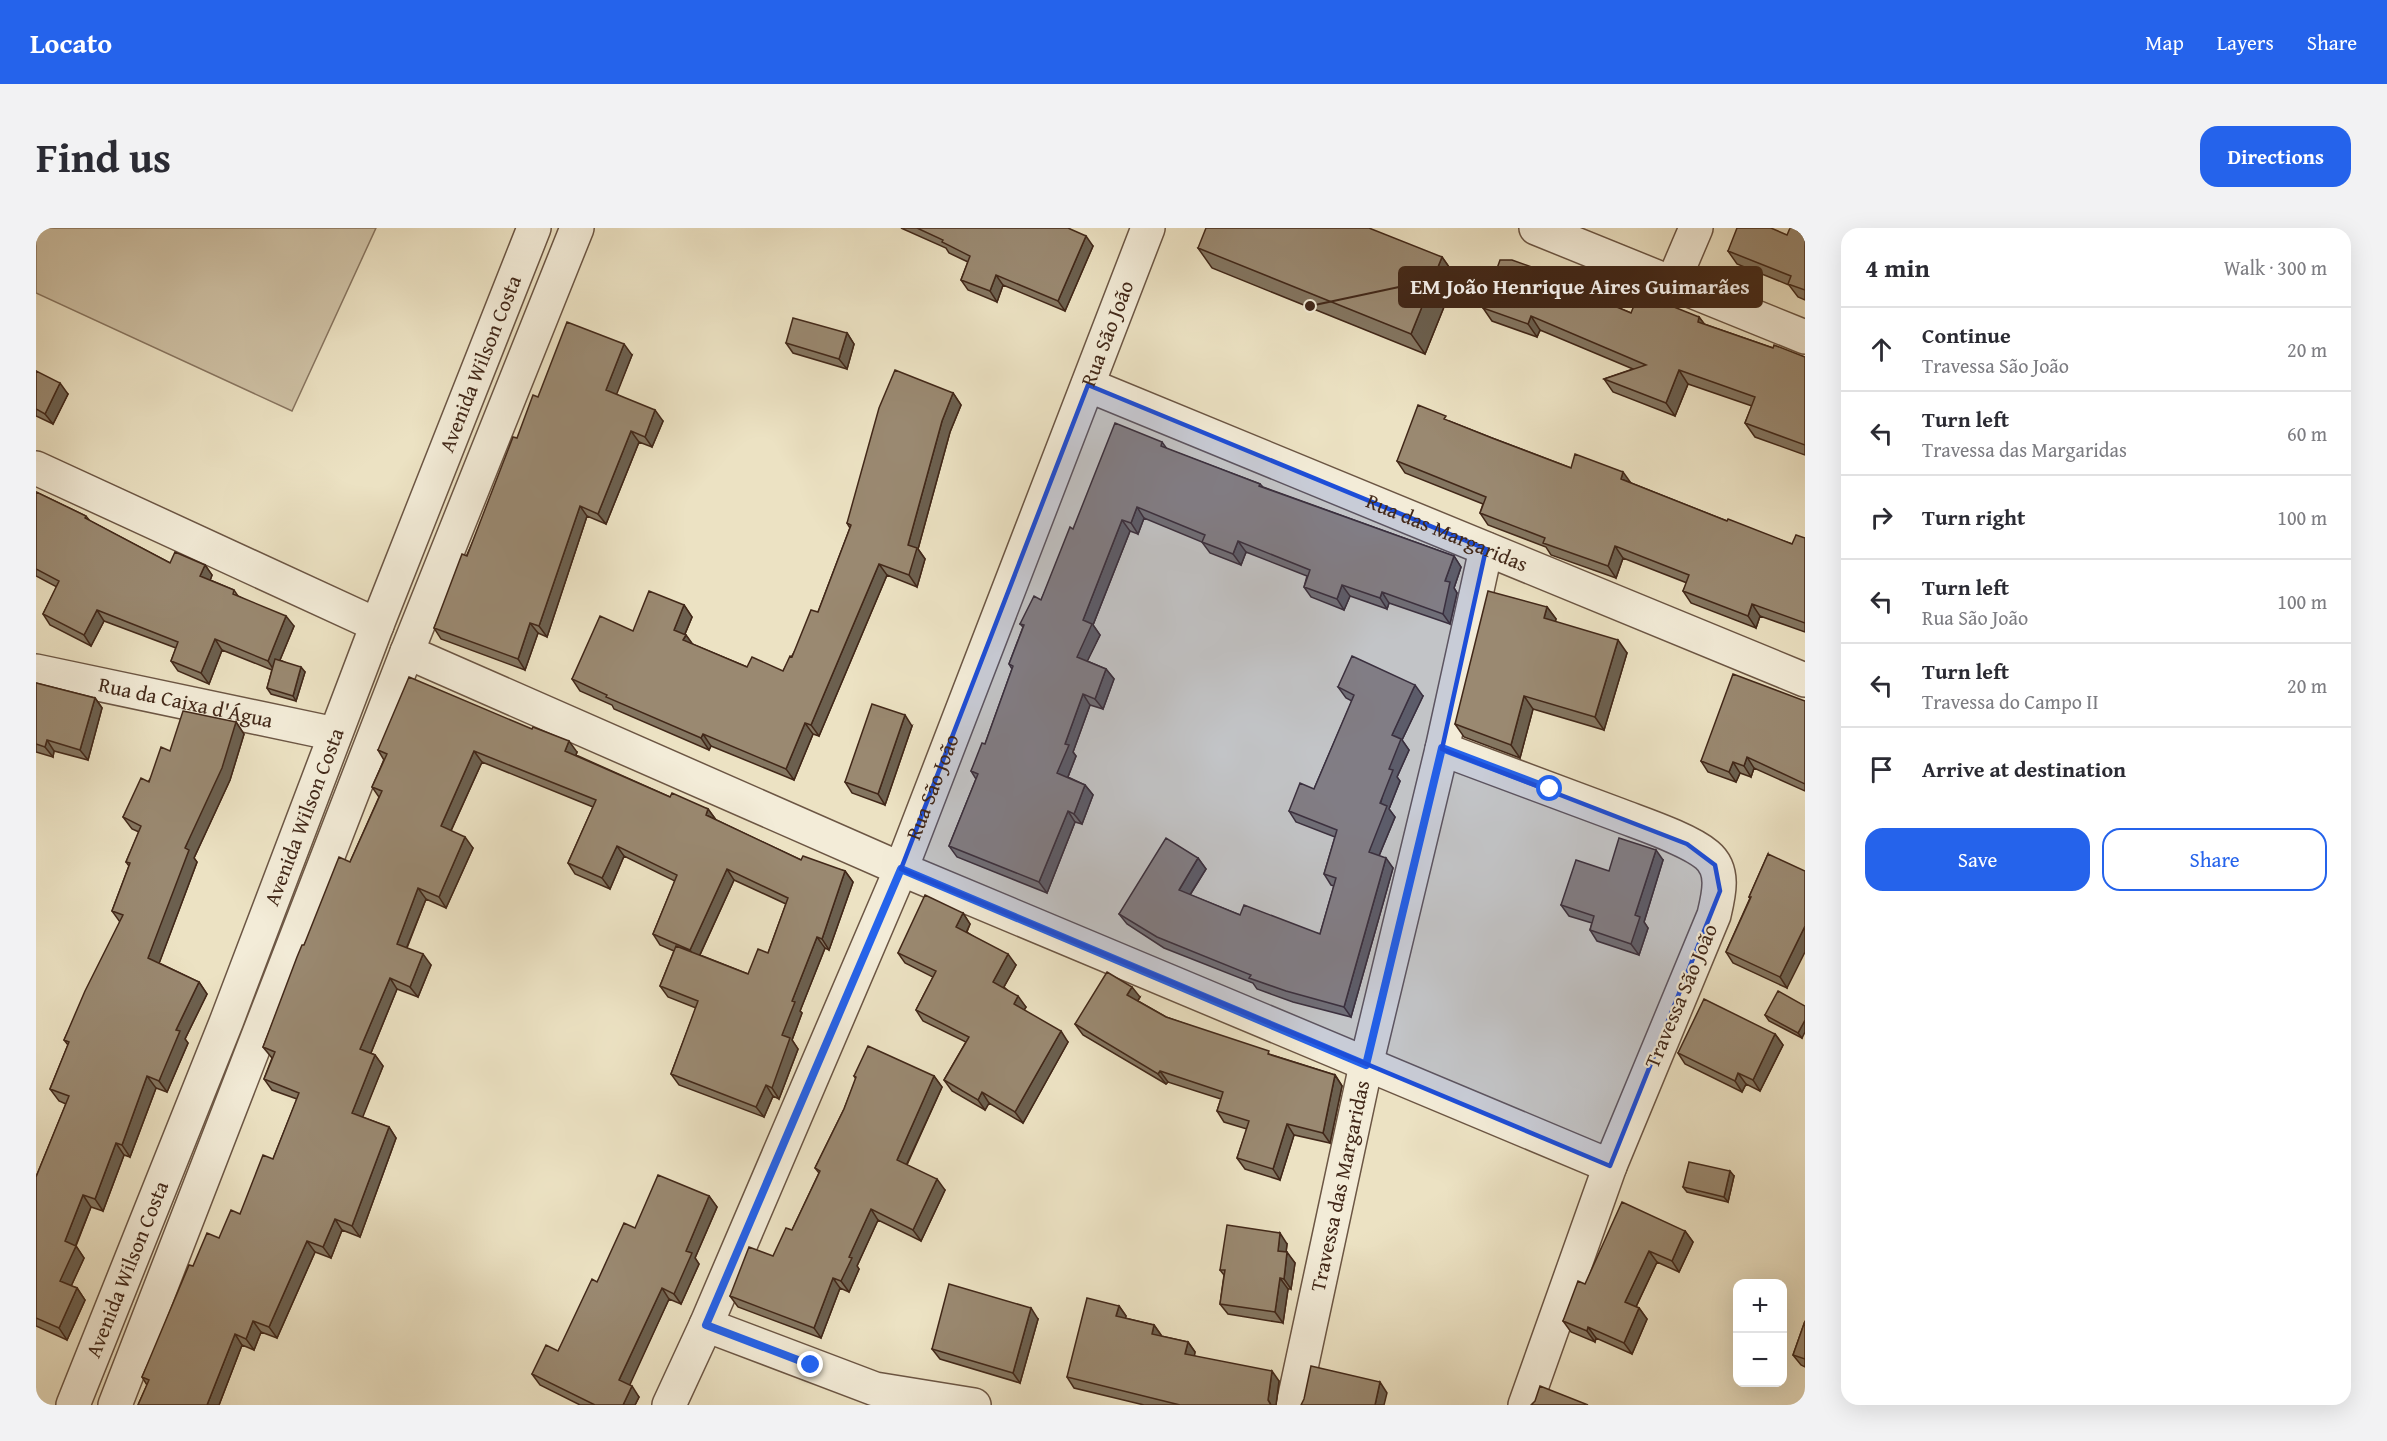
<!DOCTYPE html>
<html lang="en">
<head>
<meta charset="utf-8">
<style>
  :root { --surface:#fff; --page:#f2f2f3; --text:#2b2b33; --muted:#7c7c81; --line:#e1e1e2; --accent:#2563eb }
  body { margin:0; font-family:"Gentium Book Plus",serif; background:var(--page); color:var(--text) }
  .controls { position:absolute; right:18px; bottom:18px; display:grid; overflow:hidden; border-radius:12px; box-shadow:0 6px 24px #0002 }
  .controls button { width:54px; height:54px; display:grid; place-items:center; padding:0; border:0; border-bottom:2px solid var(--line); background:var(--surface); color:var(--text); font:30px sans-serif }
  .stop { position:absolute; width:18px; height:18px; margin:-14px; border:4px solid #2563eb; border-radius:50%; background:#fff }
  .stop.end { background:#2563eb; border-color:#fff; box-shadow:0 2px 6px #0008 }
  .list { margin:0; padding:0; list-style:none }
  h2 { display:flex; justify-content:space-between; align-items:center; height:78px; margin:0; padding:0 24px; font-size:26px }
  h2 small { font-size:20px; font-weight:400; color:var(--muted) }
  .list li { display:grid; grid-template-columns:39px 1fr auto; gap:18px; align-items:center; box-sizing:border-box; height:84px; padding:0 24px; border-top:2px solid var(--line) }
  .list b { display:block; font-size:22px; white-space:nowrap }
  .list p { margin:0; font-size:20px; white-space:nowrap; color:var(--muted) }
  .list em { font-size:20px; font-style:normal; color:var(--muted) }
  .actions { display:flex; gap:12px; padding:18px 24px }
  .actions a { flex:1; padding:14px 0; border:2px solid var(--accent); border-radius:18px; text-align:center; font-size:21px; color:var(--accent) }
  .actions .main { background:var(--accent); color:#fff }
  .icon { flex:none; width:33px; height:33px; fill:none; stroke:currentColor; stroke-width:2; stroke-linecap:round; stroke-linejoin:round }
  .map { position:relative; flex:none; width:1769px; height:1177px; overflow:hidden; border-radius:18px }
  header { display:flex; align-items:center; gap:36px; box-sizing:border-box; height:84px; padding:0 30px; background:var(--accent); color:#fff }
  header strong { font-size:28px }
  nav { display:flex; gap:33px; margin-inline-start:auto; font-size:21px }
  .intro { display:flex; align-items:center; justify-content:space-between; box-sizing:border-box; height:144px; padding:0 36px }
  h1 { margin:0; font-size:42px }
  .button { padding:15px 27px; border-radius:18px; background:var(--accent); color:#fff; font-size:21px; font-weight:700 }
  main { display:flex; gap:36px; padding:0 36px }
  aside { flex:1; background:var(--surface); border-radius:18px; box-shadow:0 6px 24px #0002 }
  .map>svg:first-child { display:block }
</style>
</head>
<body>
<header>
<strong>Locato</strong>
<nav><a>Map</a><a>Layers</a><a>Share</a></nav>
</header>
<div class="intro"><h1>Find us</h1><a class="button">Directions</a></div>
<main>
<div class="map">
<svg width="1769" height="1177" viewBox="0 0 1769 1177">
  <rect width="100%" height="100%" fill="#ece2c3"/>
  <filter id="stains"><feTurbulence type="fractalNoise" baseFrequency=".00333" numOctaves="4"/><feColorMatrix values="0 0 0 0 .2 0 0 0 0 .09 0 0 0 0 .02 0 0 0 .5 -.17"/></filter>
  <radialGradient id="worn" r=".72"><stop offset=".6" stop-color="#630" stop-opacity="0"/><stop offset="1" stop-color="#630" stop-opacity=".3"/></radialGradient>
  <path fill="#cfc2a6" stroke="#887560" stroke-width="1.5" d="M 0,0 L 340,0 L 256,183 L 0,65 Z"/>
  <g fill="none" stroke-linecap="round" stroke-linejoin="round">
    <defs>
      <g id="minor">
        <path d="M 1500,0 L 1769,109"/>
        <path d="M 1637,54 L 1660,0"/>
        <path id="s1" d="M 1052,157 L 1769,452"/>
        <path d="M 0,240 L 341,397"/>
        <path d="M 371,424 L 865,641 L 1574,938"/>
        <path id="s2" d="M 0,443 L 299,506"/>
        <path d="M 1406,521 C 1465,543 1524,565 1583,587 C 1606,596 1652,611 1671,627 C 1689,642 1683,666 1678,687 L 1574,938 L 1489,1177"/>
        <path d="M 670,1097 L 839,1161 L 938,1177"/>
        <path id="s3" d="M 37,1177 L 191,792 L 341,397 L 498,0"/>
        <path d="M 79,1177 L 371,424 L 541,0"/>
        <path id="s4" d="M 633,1177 L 670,1097 L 865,641 L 1112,0"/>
        <path id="s5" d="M 1257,1177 L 1330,837 L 1406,521 L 1450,321"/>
      </g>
    </defs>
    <use href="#minor" stroke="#6c5644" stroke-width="36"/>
    <use href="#minor" stroke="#f3ecd8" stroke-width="33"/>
  </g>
  <path fill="#847661" stroke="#422819" stroke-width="1.5" fill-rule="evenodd" d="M 865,0 L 1032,0 L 1057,18 L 1029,83 L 967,57 L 961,74 L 932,62 L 925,52 L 932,34 L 913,25 L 910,20 Z
    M 1769,0 L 1769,72 L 1762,69 L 1753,57 L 1701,36 L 1692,23 L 1751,7 Z
    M 1162,20 L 1406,29 L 1420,49 L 1389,126 L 1176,40 Z
    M 1504,42 L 1508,49 L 1595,85 L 1663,89 L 1668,96 L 1737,120 L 1769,129 L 1769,227 L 1719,209 L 1709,195 L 1716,178 L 1652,156 L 1639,188 L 1577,164 L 1568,151 L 1597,141 L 1504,102 L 1501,109 L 1456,93 L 1447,80 Z
    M 811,105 L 818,116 L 811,141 L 757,125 L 750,115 Z
    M 596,127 L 580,166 L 627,193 L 616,219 L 603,214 L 570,296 L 551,288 L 511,409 L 502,405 L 489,442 L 405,411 L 398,400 L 502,169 Z
    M 0,143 L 32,166 L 17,196 L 0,188 Z
    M 917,165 L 925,177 L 914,204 L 882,321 L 889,331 L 881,359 L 851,347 L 783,508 L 777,506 L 758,552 L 675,518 L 673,522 L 578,481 L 576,477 L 544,463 L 536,451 L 597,403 L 648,377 L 656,389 L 649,406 L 656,416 L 711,439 L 747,443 L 782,384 L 814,300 L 811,295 Z
    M 1413,193 L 1456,210 L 1535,240 L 1595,255 L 1691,293 L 1756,316 L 1769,310 L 1769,404 L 1724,388 L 1720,400 L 1655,375 L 1647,363 L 1651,355 L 1587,330 L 1580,350 L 1515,327 L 1510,319 L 1452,297 L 1444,285 L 1447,276 L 1369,245 L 1361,233 Z
    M 1126,214 L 1131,221 L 1224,256 L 1227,259 L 1418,328 L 1425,339 L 1418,360 L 1421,365 L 1414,396 L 1353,375 L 1351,381 L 1314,368 L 1308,382 L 1275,369 L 1268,359 L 1271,348 L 1210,324 L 1205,337 L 1174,325 L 1166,314 L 1108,290 L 1102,306 L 1094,303 L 1057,397 L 1064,407 L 1051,433 L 1070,441 L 1078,451 L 1067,481 L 1054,477 L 1037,524 L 1040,528 L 1032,549 L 1049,557 L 1057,567 L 1046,596 L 1039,594 L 1011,665 L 921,629 L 913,618 L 940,551 L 935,543 L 949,516 L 976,441 L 973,436 L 987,399 L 984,396 L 1005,372 L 1037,301 Z
    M 0,264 L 50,288 L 54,293 L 134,335 L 169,337 L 176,347 L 174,352 L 198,362 L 202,368 L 258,398 L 244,432 L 269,444 L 260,473 L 235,466 L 231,460 L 236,442 L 186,422 L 173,456 L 142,443 L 135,433 L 140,420 L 68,393 L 55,418 L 14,397 L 7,386 L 21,359 L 0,348 Z
    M 1511,379 L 1520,391 L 1519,394 L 1591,425 L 1568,502 L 1497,481 L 1484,530 L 1428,509 L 1419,496 Z
    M 0,455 L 59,470 L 66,480 L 52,532 L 18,523 L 17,529 L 0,524 Z
    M 1302,459 L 1387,468 L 1366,512 L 1373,522 L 1361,549 L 1364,553 L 1353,581 L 1359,589 L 1343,628 L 1357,640 L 1315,789 L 1257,774 L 1221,761 L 1217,755 L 1128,720 L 1091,696 L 1083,686 L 1162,630 L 1170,641 L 1154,667 L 1204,687 L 1284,706 L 1298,658 L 1295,657 L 1288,646 L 1299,609 L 1260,594 L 1253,583 L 1278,561 L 1316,473 L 1310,470 Z
    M 1769,473 L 1769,563 L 1718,540 L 1715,549 L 1704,545 L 1700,554 L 1672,544 L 1665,533 Z
    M 200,494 L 208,506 L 194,552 L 158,630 L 161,634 L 123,735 L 163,754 L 171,766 L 149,811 L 152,815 L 131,864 L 120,860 L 94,929 L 88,927 L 67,983 L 55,979 L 40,1018 L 48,1030 L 35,1058 L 41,1060 L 49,1072 L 31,1112 L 0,1098 L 0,949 L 30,876 L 23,873 L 14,861 L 32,817 L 28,812 L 84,694 L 76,683 L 93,638 L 90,634 L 103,604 L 96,601 L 87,589 L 134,523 Z
    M 876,498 L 849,577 L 816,565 L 809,554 Z
    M 342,522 L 541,524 L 540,527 L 634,569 L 672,581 L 680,592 L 765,632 L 809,643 L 817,654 L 793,722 L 789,720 L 764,783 L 766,785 L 756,812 L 762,821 L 743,871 L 737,868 L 728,889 L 643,857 L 635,846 L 660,780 L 632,769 L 624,758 L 638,723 L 624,717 L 617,706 L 639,653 L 588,628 L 574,661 L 539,646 L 532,635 L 557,579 L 446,534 L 415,603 L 437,620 L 410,680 L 390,671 L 371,720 L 395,737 L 382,769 L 361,761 L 335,825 L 339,827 L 347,838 L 326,889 L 353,899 L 360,910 L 324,1009 L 306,1002 L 295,1030 L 279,1024 L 241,1110 L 225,1104 L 218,1122 L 206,1117 L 183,1177 L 102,1177 L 111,1157 L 106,1149 L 157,1038 L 183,1010 L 204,986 L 237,931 L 261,871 L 236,862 L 228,851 L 236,830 L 227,819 L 268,717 L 314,634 L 343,569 L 336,559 L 348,532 ZM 698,652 L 750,676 L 732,725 L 712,746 L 664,727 Z
    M 1732,626 L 1751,760 L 1697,735 L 1690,724 L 1714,670 L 1713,669 Z
    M 1627,632 L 1608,694 L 1612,700 L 1603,727 L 1561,713 L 1554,702 L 1556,695 L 1533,688 L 1525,677 L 1573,643 Z
    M 927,685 L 934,696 L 931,704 L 980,737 L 968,759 L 990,779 L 988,782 L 1032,814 L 987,895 L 953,875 L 949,882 L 916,863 L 908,852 L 930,814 L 887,793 L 880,782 L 897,749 L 869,735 L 862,725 Z
    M 1104,769 L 1102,773 L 1130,789 L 1236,827 L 1299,847 L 1306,858 L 1294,915 L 1258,907 L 1244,952 L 1209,941 L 1201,930 L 1211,901 L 1188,894 L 1181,883 L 1185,871 L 1132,854 L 1130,856 L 1047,807 L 1039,796 Z
    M 1769,778 L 1766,810 L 1733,793 L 1729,787 Z
    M 1739,806 L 1747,817 L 1724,863 L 1710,856 L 1706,864 L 1649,836 L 1642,825 Z
    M 818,848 L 898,848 L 906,859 L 871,937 L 909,962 L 885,1013 L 842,992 L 821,1038 L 823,1041 L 813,1064 L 804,1060 L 785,1110 L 702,1079 L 694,1068 L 737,1028 L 756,1002 L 783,945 L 779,940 L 808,881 L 820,851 Z
    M 1698,948 L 1692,974 L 1651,964 L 1647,959 Z
    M 673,968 L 681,979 L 659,1030 L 663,1036 L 645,1076 L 633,1071 L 593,1157 L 603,1169 L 599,1177 L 544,1177 L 504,1157 L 496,1146 L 522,1123 L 561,1054 L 599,1000 Z
    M 1649,1003 L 1657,1014 L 1643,1044 L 1621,1034 L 1600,1079 L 1603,1080 L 1611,1091 L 1596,1126 L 1560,1110 L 1559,1114 L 1535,1104 L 1527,1093 L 1549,1056 Z
    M 1251,1016 L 1250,1024 L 1259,1035 L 1255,1061 L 1252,1061 L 1247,1095 L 1192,1086 L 1184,1076 L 1188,1047 L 1184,1042 Z
    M 1083,1078 L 1090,1088 L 1089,1090 L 1118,1097 L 1125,1107 L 1125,1108 L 1152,1114 L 1159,1124 L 1158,1128 L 1243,1153 L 1240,1177 L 1108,1177 L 1038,1160 L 1031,1149 Z
    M 1002,1091 L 984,1155 L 904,1131 L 896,1121 Z
    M 1769,1093 L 1769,1139 L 1765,1137 L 1757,1127 Z"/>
  <path fill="#6c604f" stroke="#422819" stroke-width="1.5" d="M 1050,8 L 1057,18 L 1029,83 L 1022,73 Z
    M 1406,29 L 1420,49 L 1389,126 L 1375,106 Z
    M 960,47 L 967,57 L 961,74 L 954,63 Z
    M 1495,88 L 1504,102 L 1501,109 L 1492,96 Z
    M 1663,89 L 1673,102 L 1662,94 Z
    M 811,105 L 818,116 L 811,141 L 803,131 Z
    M 588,116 L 596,127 L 578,173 L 570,162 Z
    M 1643,142 L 1652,156 L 1639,188 L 1630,175 Z
    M 24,155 L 32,166 L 17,196 L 9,186 Z
    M 917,165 L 925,177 L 914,204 L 882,321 L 889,331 L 881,359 L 873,347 L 872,317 L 906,193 Z
    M 619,182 L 627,193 L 616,219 L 609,209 Z
    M 595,203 L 603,214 L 570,296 L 562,286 Z
    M 1587,244 L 1595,255 L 1585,251 Z
    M 544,278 L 551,288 L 511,409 L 503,398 Z
    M 1101,279 L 1108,290 L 1102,306 L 1095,295 Z
    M 1086,292 L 1094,303 L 1057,397 L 1064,407 L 1048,440 L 1041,429 L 1047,392 Z
    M 1202,313 L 1210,324 L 1205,337 L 1197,326 Z
    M 1579,318 L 1587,330 L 1580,350 L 1572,338 Z
    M 1418,328 L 1425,339 L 1418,360 L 1421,365 L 1414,396 L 1407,386 L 1409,353 Z
    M 843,336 L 851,347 L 783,508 L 775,497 Z
    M 169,337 L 176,347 L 172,359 L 164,348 Z
    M 1306,357 L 1314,368 L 1308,382 L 1301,371 Z
    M 1346,364 L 1353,375 L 1351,381 L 1344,370 Z
    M 1716,376 L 1724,388 L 1720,400 L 1712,388 Z
    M 648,377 L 656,389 L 646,413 L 638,402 Z
    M 1511,379 L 1520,391 L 1517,403 L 1508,390 Z
    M 61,382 L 68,393 L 55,418 L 48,407 Z
    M 250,388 L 258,398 L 239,444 L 232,433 Z
    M 494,395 L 502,405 L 489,442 L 482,431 Z
    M 650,407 L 658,418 L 647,412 Z
    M 179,411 L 186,422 L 173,456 L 165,445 Z
    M 1582,412 L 1591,425 L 1568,502 L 1559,489 Z
    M 265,439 L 269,444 L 260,473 L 257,468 Z
    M 1070,441 L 1078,451 L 1067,481 L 1059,471 Z
    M 1379,457 L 1387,468 L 1366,512 L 1373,522 L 1361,549 L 1364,553 L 1353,581 L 1359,589 L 1340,635 L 1333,624 L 1353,541 L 1356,507 Z
    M 1047,466 L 1054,477 L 1037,524 L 1040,528 L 1029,556 L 1021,545 L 1029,516 Z
    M 1488,468 L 1497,481 L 1484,530 L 1475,517 Z
    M 59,470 L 66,480 L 52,532 L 44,522 Z
    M 869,487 L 876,498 L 849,577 L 842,566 Z
    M 200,494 L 208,506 L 194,552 L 158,630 L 161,634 L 121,741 L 112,730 L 149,620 Z
    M 769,495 L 777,506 L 758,552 L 750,541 Z
    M 667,506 L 675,518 L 673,522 L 665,510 Z
    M 11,512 L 18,523 L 17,529 L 9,519 Z
    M 533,513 L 541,524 L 537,534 L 529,523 Z
    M 438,523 L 446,534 L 412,609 L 405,598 Z
    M 1711,529 L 1718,540 L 1715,549 L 1708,538 Z
    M 1697,534 L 1704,545 L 1700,554 L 1693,544 Z
    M 1049,557 L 1057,567 L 1046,596 L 1038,586 Z
    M 672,581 L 680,592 L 670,587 Z
    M 1032,583 L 1039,594 L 1011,665 L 1003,654 Z
    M 429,609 L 437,620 L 410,680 L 403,669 Z
    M 581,618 L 588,628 L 574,661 L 566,650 Z
    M 1620,622 L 1627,632 L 1608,694 L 1612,700 L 1603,727 L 1595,716 L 1599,687 Z
    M 1162,630 L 1170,641 L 1150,673 L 1143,662 Z
    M 1350,630 L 1357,640 L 1315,789 L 1308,779 Z
    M 691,641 L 698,652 L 661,733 L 654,722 Z
    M 809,643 L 817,654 L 793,722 L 786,711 Z
    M 382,660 L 390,671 L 368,726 L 361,716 Z
    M 927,685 L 934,696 L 928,709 L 920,699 Z
    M 1769,698 L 1769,724 L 1751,760 L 1744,749 Z
    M 781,709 L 789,720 L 764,783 L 766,785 L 756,812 L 762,821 L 743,871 L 736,860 L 746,807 L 756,773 Z
    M 387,726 L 395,737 L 382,769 L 374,759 Z
    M 972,726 L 980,737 L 965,764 L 957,754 Z
    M 354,750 L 361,761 L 332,832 L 324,821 Z
    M 163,754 L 171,766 L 149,811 L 152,815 L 131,864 L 123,853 L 140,802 Z
    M 1096,759 L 1104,769 L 1099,777 L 1091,767 Z
    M 982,768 L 990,779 L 985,787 L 978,776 Z
    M 1769,792 L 1769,804 L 1766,810 L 1762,805 Z
    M 1025,803 L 1032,814 L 987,895 L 979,884 Z
    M 1739,806 L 1747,817 L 1724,863 L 1717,852 Z
    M 339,827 L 347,838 L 324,896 L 316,885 Z
    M 1124,843 L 1132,854 L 1130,856 L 1122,846 Z
    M 1702,845 L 1710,856 L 1706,864 L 1699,853 Z
    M 1299,847 L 1306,858 L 1294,915 L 1287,905 Z
    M 111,848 L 120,860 L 94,929 L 86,917 Z
    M 898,848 L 906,859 L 868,942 L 861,932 Z
    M 730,857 L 737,868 L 728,889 L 720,879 Z
    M 946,864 L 953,875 L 949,882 L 942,872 Z
    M 1251,896 L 1258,907 L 1244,952 L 1237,941 Z
    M 353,899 L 360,910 L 324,1009 L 316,998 Z
    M 80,915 L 88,927 L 67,983 L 59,971 Z
    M 1694,943 L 1698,948 L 1692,974 L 1688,969 Z
    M 901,951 L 909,962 L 885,1013 L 877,1002 Z
    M 47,967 L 55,979 L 37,1024 L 40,1018 L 48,1030 L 32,1065 L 24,1053 L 29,1013 Z
    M 673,968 L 681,979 L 659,1030 L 663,1036 L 645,1076 L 638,1066 L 650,1023 Z
    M 835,981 L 842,992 L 821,1038 L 823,1041 L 813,1064 L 805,1053 L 813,1029 Z
    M 299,991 L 306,1002 L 295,1030 L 287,1019 Z
    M 1649,1003 L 1657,1014 L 1643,1044 L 1636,1033 Z
    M 1244,1005 L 1251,1016 L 1249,1034 L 1242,1023 Z
    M 271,1013 L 279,1024 L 241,1110 L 233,1099 Z
    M 1613,1023 L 1621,1034 L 1597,1085 L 1589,1074 Z
    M 1251,1024 L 1259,1035 L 1255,1061 L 1248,1051 Z
    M 797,1050 L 804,1060 L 785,1110 L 778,1100 Z
    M 1244,1050 L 1252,1061 L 1247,1095 L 1239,1084 Z
    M 41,1060 L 49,1072 L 31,1112 L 23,1100 Z
    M 626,1060 L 633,1071 L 591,1163 L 583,1152 Z
    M 1083,1078 L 1090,1088 L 1087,1099 L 1080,1088 Z
    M 995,1080 L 1002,1091 L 984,1155 L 977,1145 Z
    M 1603,1080 L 1611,1091 L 1596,1126 L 1588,1115 Z
    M 217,1093 L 225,1104 L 218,1122 L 210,1111 Z
    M 1118,1097 L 1125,1107 L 1123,1116 L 1116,1106 Z
    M 1552,1099 L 1560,1110 L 1559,1114 L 1551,1103 Z
    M 199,1106 L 206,1117 L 183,1177 L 171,1177 Z
    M 1152,1114 L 1159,1124 L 1157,1136 L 1149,1126 Z
    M 1236,1143 L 1243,1153 L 1240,1177 L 1235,1177 L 1232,1172 Z
    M 1344,1154 L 1351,1165 L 1348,1177 L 1339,1177 Z
    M 596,1158 L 603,1169 L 599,1177 L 587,1177 Z"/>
  <path fill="#9a8971" stroke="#422819" stroke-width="1.5" d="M 881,0 L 1032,0 L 1050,8 L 1022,73 L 960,47 L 954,63 L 925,52 L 934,28 L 906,14 L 907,12 Z
    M 1170,0 L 1333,0 L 1406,29 L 1375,106 L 1162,20 Z
    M 1701,0 L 1735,0 L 1751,7 L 1754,0 L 1769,0 L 1769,62 L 1752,56 L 1755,48 L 1692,23 Z
    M 1464,32 L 1476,32 L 1504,42 L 1502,46 L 1595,85 L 1603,65 L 1663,89 L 1662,94 L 1737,120 L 1738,117 L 1769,129 L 1769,217 L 1709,195 L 1719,169 L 1643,142 L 1630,175 L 1568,151 L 1610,137 L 1495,88 L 1492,96 L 1447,80 Z
    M 757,90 L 811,105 L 803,131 L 750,115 Z
    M 531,94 L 588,116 L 570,162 L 619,182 L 609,209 L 595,203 L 562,286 L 544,278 L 503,398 L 494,395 L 482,431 L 398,400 L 426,326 L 431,328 L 477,209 L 481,210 L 497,167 L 502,169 Z
    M 859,142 L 917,165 L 906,193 L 872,317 L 881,320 L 873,347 L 843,336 L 775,497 L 769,495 L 750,541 L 667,506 L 665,510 L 570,469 L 571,467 L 536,451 L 564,388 L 597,403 L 613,363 L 648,377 L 638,402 L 650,407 L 647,412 L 711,439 L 716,429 L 747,443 L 754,428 L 756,429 L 775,382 L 782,384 L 815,297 L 811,295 L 843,180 Z
    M 0,143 L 24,155 L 9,186 L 0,181 Z
    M 1382,177 L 1410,188 L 1408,191 L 1456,210 L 1535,240 L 1539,226 L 1587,244 L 1585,251 L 1691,293 L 1692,291 L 1756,316 L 1760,307 L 1769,310 L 1769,395 L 1716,376 L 1712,388 L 1647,363 L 1653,347 L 1579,318 L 1572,338 L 1507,315 L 1509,310 L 1444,285 L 1450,269 L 1361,233 Z
    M 1079,195 L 1126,214 L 1125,218 L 1224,256 L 1223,258 L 1418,328 L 1409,353 L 1414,354 L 1407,386 L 1346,364 L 1344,370 L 1306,357 L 1301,371 L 1268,359 L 1274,342 L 1202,313 L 1197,326 L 1166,314 L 1169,307 L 1101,279 L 1095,295 L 1086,292 L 1047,392 L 1056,396 L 1041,429 L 1070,441 L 1059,471 L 1047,466 L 1029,516 L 1033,517 L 1021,545 L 1049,557 L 1038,586 L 1032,583 L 1003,654 L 913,618 L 942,546 L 935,543 L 946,515 L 949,516 L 977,438 L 973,436 L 988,397 L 984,396 L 998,368 L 1005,372 L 1034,299 L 1037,301 Z
    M 0,264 L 50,288 L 49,290 L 134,335 L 139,324 L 169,337 L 164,348 L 198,362 L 197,366 L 250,388 L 232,433 L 179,411 L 165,445 L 135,433 L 142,414 L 61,382 L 48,407 L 7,386 L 23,353 L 0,341 Z
    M 1452,363 L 1511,379 L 1508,390 L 1582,412 L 1559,489 L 1488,468 L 1475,517 L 1419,496 Z
    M 1316,428 L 1379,457 L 1356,507 L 1365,511 L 1353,541 L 1357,542 L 1344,575 L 1351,578 L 1333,624 L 1350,630 L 1308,779 L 1250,763 L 1213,750 L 1215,747 L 1121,709 L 1083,686 L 1130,610 L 1162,630 L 1143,662 L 1204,687 L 1208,677 L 1284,706 L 1300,650 L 1288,646 L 1301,602 L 1253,583 L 1264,555 L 1278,561 L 1318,467 L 1302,459 Z
    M 239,431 L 265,439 L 257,468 L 231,460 Z
    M 1697,446 L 1769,473 L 1769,556 L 1711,529 L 1708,538 L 1697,534 L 1693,544 L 1665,533 Z
    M 373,449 L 496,501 L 497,499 L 533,513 L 529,523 L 634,569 L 636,565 L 672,581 L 670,587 L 765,632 L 767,628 L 809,643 L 786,711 L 781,709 L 756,773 L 759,774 L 746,807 L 754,810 L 736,860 L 730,857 L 720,879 L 635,846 L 662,773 L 624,758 L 640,718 L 712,746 L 722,721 L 732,725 L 752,670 L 691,641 L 654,722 L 617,706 L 641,647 L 581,618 L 566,650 L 532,635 L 560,572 L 438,523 L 405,598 L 429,609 L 403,669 L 382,660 L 361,716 L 387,726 L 374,759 L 354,750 L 324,821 L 339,827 L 316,885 L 353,899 L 316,998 L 299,991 L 287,1019 L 271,1013 L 233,1099 L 217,1093 L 210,1111 L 199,1106 L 171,1177 L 102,1177 L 113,1152 L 106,1149 L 153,1037 L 157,1038 L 171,1005 L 183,1010 L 195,982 L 204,986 L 227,927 L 237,931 L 263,865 L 228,851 L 239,824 L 227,819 L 261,729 L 266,717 L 268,717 L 303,629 L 314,634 L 346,563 L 336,559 L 351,526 L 342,522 Z
    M 0,455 L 59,470 L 44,522 L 11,512 L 9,519 L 0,516 Z
    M 836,476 L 869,487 L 842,566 L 809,554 Z
    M 147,483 L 200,494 L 186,540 L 149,620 L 153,622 L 112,730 L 163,754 L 140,802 L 144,803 L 123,853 L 111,848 L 86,917 L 80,915 L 59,971 L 47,967 L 29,1013 L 40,1018 L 24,1053 L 41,1060 L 23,1100 L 0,1090 L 0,949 L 33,868 L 14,861 L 33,814 L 28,812 L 49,763 L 87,687 L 76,683 L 94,635 L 90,634 L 105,598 L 87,589 L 105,550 L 113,554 L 125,519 L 134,523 Z
    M 1583,610 L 1620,622 L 1599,687 L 1604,689 L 1595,716 L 1554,702 L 1558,688 L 1525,677 L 1540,632 L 1573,643 Z
    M 1732,626 L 1769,643 L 1769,698 L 1744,749 L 1690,724 L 1715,669 L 1713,669 Z
    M 889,667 L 927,685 L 920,699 L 972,726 L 957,754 L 982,768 L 978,776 L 1025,803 L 979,884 L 946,864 L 942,872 L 908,852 L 933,809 L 880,782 L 900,743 L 862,725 Z
    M 1071,744 L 1096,759 L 1091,767 L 1130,789 L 1233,823 L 1232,826 L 1299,847 L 1287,905 L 1251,896 L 1237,941 L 1201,930 L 1213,893 L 1181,883 L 1187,864 L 1124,843 L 1122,846 L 1039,796 Z
    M 1742,763 L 1769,778 L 1769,792 L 1762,805 L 1729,787 Z
    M 1668,771 L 1739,806 L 1717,852 L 1702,845 L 1699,853 L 1642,825 Z
    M 832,818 L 898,848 L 861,932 L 901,951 L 877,1002 L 835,981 L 813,1029 L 816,1030 L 805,1053 L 797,1050 L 778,1100 L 694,1068 L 713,1019 L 737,1028 L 750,1000 L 756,1002 L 784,943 L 779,940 L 808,881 L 820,849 L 818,848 Z
    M 1653,934 L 1694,943 L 1688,969 L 1647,959 Z
    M 622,947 L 673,968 L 650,1023 L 656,1025 L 638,1066 L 626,1060 L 583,1152 L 596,1158 L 587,1177 L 559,1177 L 496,1146 L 510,1117 L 522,1123 L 556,1051 L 561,1054 L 588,995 L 599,1000 Z
    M 1586,974 L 1649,1003 L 1636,1033 L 1613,1023 L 1589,1074 L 1603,1080 L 1588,1115 L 1552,1099 L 1551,1103 L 1527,1093 L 1542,1053 L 1549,1056 Z
    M 1191,997 L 1244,1005 L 1242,1023 L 1251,1024 L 1248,1051 L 1244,1050 L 1239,1084 L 1184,1076 L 1189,1042 L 1184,1042 Z
    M 913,1056 L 995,1080 L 977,1145 L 896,1121 Z
    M 1051,1070 L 1083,1078 L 1080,1088 L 1118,1097 L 1116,1106 L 1152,1114 L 1149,1126 L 1236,1143 L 1232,1172 L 1235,1177 L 1144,1177 L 1031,1149 Z
    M 1769,1093 L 1769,1131 L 1757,1127 Z
    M 1275,1138 L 1344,1154 L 1339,1177 L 1265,1177 L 1268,1171 Z
    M 1504,1158 L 1552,1177 L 1495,1177 L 1499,1173 Z"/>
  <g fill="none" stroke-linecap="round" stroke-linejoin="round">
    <path stroke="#2563eb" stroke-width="8" d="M 775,1137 L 670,1097 L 865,641 L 1330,837 L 1406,520 L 1514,561"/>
  </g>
  <path fill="#1d4ed8" fill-opacity="0.2" stroke="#1d4ed8" stroke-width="4.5" stroke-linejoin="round" d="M 1052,157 L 1450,321 L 1406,521 L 1651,616 L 1679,637 L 1684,663 L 1574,938 L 865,641 Z"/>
  <g text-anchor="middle" stroke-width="4.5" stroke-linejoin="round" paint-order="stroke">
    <g font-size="21" fill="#422819" stroke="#f3ecd8">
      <text dy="7" stroke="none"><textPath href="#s4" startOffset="1158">Rua São João</textPath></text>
      <text dy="7" stroke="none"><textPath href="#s3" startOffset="1118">Avenida Wilson Costa</textPath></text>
      <text dy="7" stroke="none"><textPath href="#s1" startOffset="388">Rua das Margaridas</textPath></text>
      <text dy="7" stroke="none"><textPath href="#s2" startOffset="153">Rua da Caixa d'Água</textPath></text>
      <text dy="7" stroke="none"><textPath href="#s4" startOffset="672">Rua São João</textPath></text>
      <text dy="7" stroke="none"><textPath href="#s3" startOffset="632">Avenida Wilson Costa</textPath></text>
      <text transform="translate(1645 768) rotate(-67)" y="7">Travessa São João</text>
      <text dy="7" stroke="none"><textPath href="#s5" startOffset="224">Travessa das Margaridas</textPath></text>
      <text dy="7" stroke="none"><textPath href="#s3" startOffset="146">Avenida Wilson Costa</textPath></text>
    </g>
  </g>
  <path fill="none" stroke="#422819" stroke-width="2" d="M1274 78L1363 59"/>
  <circle fill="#422819" stroke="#f3ecd8" stroke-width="2" cx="1274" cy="78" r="6"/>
  <rect fill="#422819" stroke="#422819" stroke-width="2" x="1363" y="39" width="363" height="40" rx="6"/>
  <g font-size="22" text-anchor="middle" font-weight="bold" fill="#fff">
    <text x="1544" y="66">EM João Henrique Aires Guimarães</text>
  </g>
  <rect width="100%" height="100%" filter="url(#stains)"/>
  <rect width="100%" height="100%" fill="url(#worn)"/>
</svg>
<div class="controls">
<button>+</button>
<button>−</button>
</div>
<div class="stop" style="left:1514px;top:561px"></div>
<div class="stop end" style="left:775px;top:1137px"></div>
</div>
<aside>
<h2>4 min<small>Walk · 300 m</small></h2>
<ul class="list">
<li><svg class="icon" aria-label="ahead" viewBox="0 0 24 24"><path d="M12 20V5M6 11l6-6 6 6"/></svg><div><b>Continue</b><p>Travessa São João</p></div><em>20 m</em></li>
<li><svg class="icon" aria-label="left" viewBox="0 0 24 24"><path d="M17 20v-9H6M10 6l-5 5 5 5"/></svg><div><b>Turn left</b><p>Travessa das Margaridas</p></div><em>60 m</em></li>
<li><svg class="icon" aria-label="right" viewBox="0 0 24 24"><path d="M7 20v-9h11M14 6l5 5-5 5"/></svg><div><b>Turn right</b></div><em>100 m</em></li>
<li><svg class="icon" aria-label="left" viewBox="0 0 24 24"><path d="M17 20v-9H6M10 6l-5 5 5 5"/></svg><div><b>Turn left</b><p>Rua São João</p></div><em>100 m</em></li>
<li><svg class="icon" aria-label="left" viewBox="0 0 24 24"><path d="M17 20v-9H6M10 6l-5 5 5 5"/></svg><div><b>Turn left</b><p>Travessa do Campo II</p></div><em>20 m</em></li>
<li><svg class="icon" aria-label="arrive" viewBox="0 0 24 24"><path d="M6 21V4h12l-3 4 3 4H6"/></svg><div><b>Arrive at destination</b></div></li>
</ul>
<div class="actions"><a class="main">Save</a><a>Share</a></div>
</aside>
</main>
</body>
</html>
